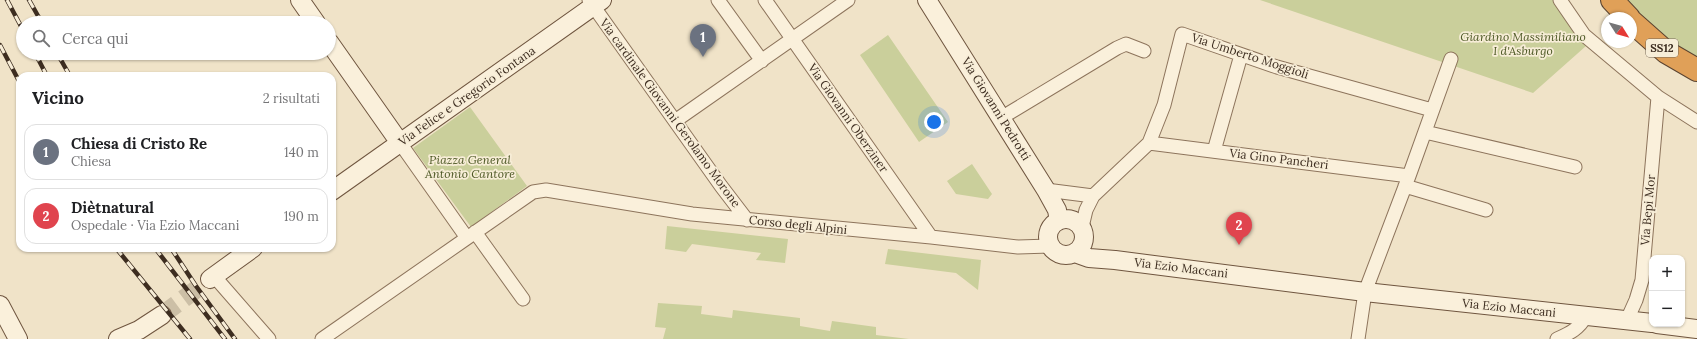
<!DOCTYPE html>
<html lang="it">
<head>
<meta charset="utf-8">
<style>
  :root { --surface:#fff; --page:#f6f6f6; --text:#202124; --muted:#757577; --line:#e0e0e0; --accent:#1a73e8 }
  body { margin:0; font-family:Lora,serif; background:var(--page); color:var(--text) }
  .controls { position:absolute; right:12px; bottom:12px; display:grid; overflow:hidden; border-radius:8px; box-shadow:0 1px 3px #0004 }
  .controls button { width:36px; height:36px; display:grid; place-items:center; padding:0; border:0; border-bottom:1px solid var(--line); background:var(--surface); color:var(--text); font:20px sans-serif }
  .compass { position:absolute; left:1601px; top:12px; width:36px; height:36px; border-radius:50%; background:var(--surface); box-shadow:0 1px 3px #0004; rotate:127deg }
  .you { position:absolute; left:934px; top:122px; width:14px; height:14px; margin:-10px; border:3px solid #fff; border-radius:50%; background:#1a73e8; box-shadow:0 0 0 6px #1a73e833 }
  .badge { display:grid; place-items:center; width:26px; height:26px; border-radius:50%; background:var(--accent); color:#fff; font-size:13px; font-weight:700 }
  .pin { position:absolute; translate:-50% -33px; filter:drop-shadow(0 1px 2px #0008) }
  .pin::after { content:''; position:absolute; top:21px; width:14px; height:12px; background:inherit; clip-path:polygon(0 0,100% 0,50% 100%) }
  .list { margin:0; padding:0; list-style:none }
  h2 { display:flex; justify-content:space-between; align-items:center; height:52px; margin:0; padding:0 16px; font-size:17px }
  h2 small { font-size:13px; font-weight:400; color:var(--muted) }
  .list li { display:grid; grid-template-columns:26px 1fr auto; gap:12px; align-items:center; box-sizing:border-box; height:56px; margin:0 8px 8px; padding:0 8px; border:1px solid var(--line); border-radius:12px }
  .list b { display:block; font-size:15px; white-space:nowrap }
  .list p { margin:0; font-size:13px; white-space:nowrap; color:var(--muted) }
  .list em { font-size:13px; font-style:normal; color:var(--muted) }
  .icon { flex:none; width:22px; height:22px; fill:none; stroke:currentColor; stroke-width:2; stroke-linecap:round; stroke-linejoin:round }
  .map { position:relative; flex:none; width:1697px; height:339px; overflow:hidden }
  .search { position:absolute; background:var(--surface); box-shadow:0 1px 3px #0004; left:16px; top:16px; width:320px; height:44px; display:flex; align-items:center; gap:10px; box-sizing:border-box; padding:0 14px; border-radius:22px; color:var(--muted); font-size:15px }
  .panel { position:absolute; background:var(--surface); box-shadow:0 1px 3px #0004; left:16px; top:72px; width:320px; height:180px; border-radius:12px }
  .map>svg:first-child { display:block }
</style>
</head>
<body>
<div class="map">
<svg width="1697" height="339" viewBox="0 0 1697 339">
  <rect width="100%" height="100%" fill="#f0e3c8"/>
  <path fill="#cacf9b" d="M 1260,0 L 1553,0 L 1586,46 L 1533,93 Z
    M 1619,0 L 1697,0 L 1697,65 Z
    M 888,35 L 948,122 L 919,142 L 860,55 Z
    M 470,107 L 527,186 L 471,227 L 413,148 Z
    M 972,164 L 992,194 L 988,199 L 956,194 L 947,181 Z
    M 667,226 L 788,239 L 785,263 L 756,260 L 761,253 L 692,244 L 686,252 L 665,249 Z
    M 888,249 L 981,260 L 978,290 L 956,273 L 885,264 Z
    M 658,303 L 702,306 L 701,314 L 732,318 L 733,310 L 800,318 L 800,326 L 830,331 L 832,321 L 876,327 L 876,335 L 909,339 L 663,339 L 666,328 L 655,327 Z"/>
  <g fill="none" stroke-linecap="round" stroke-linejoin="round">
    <path stroke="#ccbfa6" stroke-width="18" stroke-dasharray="18 9" stroke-linecap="butt" d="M 162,315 L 210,279"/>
    <defs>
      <path id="street" d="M 589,0 L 721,186 L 747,220
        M 718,0 L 762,61
        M 765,0 L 931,237
        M 1560,0 L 1584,35 L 1658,97 L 1697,122
        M 1001,118 L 1117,48 L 1126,44 L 1144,51
        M 675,121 L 848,0
        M 1425,132 L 1575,167
        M 400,143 L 467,238 L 533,192 L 546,190 L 692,214 L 931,237 L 1018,247 L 1050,246
        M 1149,143 L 1409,176
        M 1214,151 L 1241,55
        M 1405,186 L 1486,210
        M 1046,190 L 1093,196
        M 1082,227 L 1086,210 L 1093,196 L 1149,143 L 1164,105 L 1182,34 L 1277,67 L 1432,110
        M 475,232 L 523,299
        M 214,276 L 269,339
        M 1627,320 L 1636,300 L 1642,280 L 1658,97
        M 322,339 L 467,238
        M 1358,339 L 1365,292 L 1409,176 L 1451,59
        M 1557,339 C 1570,333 1579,329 1586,316"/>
      <path id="secondary" d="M 300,0 L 316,23
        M 927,0 L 1046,190 L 1057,210 L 1059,221
        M 329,42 L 400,143
        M 332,191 L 602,0
        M1048 237a18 18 0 1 1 36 0a18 18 0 1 1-36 0Z
        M 1075,253 L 1089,258 L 1115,260 L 1365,292 L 1652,323
        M 210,279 L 253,248
        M 0,305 L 18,339
        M 1657,324 L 1697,329
        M 118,339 L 139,330 L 162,315"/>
      <path id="highway" d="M 1612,0 L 1629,18
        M 1631,21 L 1666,52 L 1697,70"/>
    </defs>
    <use href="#street" stroke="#8d745c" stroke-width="15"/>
    <use href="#secondary" stroke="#6f553f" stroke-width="20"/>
    <use href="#highway" stroke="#5a4330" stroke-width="24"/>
    <use href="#street" stroke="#faf0db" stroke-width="13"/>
    <use href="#secondary" stroke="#faf0db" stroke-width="18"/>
    <use href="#highway" stroke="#e0a058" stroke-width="22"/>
    <defs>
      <path id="rail" d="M 7,0 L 23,30
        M 29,0 L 42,23
        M 0,45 L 20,83
        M 35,53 L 47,76
        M 57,53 L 70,76
        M 116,248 L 190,339
        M 155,248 L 225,339
        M 171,248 L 196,286 L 235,339"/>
    </defs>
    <use href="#rail" stroke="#3d2d20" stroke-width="4.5"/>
    <use href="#rail" stroke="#f7edd7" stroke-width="3" stroke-dasharray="9" stroke-linecap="butt"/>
  </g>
  <g text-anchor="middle" stroke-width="3.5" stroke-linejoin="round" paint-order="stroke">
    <rect fill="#f7edd7" stroke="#756757" stroke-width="1" x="1646" y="39" width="32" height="18" rx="3"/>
    <g font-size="11" font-weight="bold" fill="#3d2d20">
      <text x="1662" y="52">SS12</text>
    </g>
    <g font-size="12" font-style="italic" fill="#4e5926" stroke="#f7edd7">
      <text x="1523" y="41">Giardino Massimiliano<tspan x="1523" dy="14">I d'Asburgo</tspan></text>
      <text x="470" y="164">Piazza General<tspan x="470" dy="14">Antonio Cantore</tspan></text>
    </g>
    <g font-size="12" fill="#3d2d20" stroke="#f7edd7">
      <text transform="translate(1250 56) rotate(18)" y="4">Via Umberto Moggioli</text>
      <text transform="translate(467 96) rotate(-35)" y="4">Via Felice e Gregorio Fontana</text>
      <text transform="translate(996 109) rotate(58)" y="4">Via Giovanni Pedrotti</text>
      <text transform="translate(670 113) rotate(54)" y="4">Via cardinale Giovanni Gerolamo Morone</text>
      <text transform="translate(848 118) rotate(55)" y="4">Via Giovanni Oberziner</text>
      <text transform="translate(1279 159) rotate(7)" y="4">Via Gino Pancheri</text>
      <text transform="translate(1648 210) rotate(-85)" y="4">Via Bepi Mor</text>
      <text transform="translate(798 225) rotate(6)" y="4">Corso degli Alpini</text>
      <text transform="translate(1181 268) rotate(7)" y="4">Via Ezio Maccani</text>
      <text transform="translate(1509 308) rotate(6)" y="4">Via Ezio Maccani</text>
    </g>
  </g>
</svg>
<div class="controls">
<button>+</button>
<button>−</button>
</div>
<svg class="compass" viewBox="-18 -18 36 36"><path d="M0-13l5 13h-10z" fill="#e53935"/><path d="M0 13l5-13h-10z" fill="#757577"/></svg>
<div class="you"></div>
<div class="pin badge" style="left:703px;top:57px;background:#6b7280">1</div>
<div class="pin badge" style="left:1239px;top:245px;background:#e0444e">2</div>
<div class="search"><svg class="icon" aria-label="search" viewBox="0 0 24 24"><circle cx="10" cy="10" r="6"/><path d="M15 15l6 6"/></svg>Cerca qui</div>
<section class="panel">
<h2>Vicino<small>2 risultati</small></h2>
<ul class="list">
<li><span class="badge" style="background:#6b7280">1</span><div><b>Chiesa di Cristo Re</b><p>Chiesa</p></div><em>140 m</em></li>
<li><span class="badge" style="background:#e0444e">2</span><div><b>Diètnatural</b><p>Ospedale · Via Ezio Maccani</p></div><em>190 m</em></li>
</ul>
</section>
</div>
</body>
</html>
